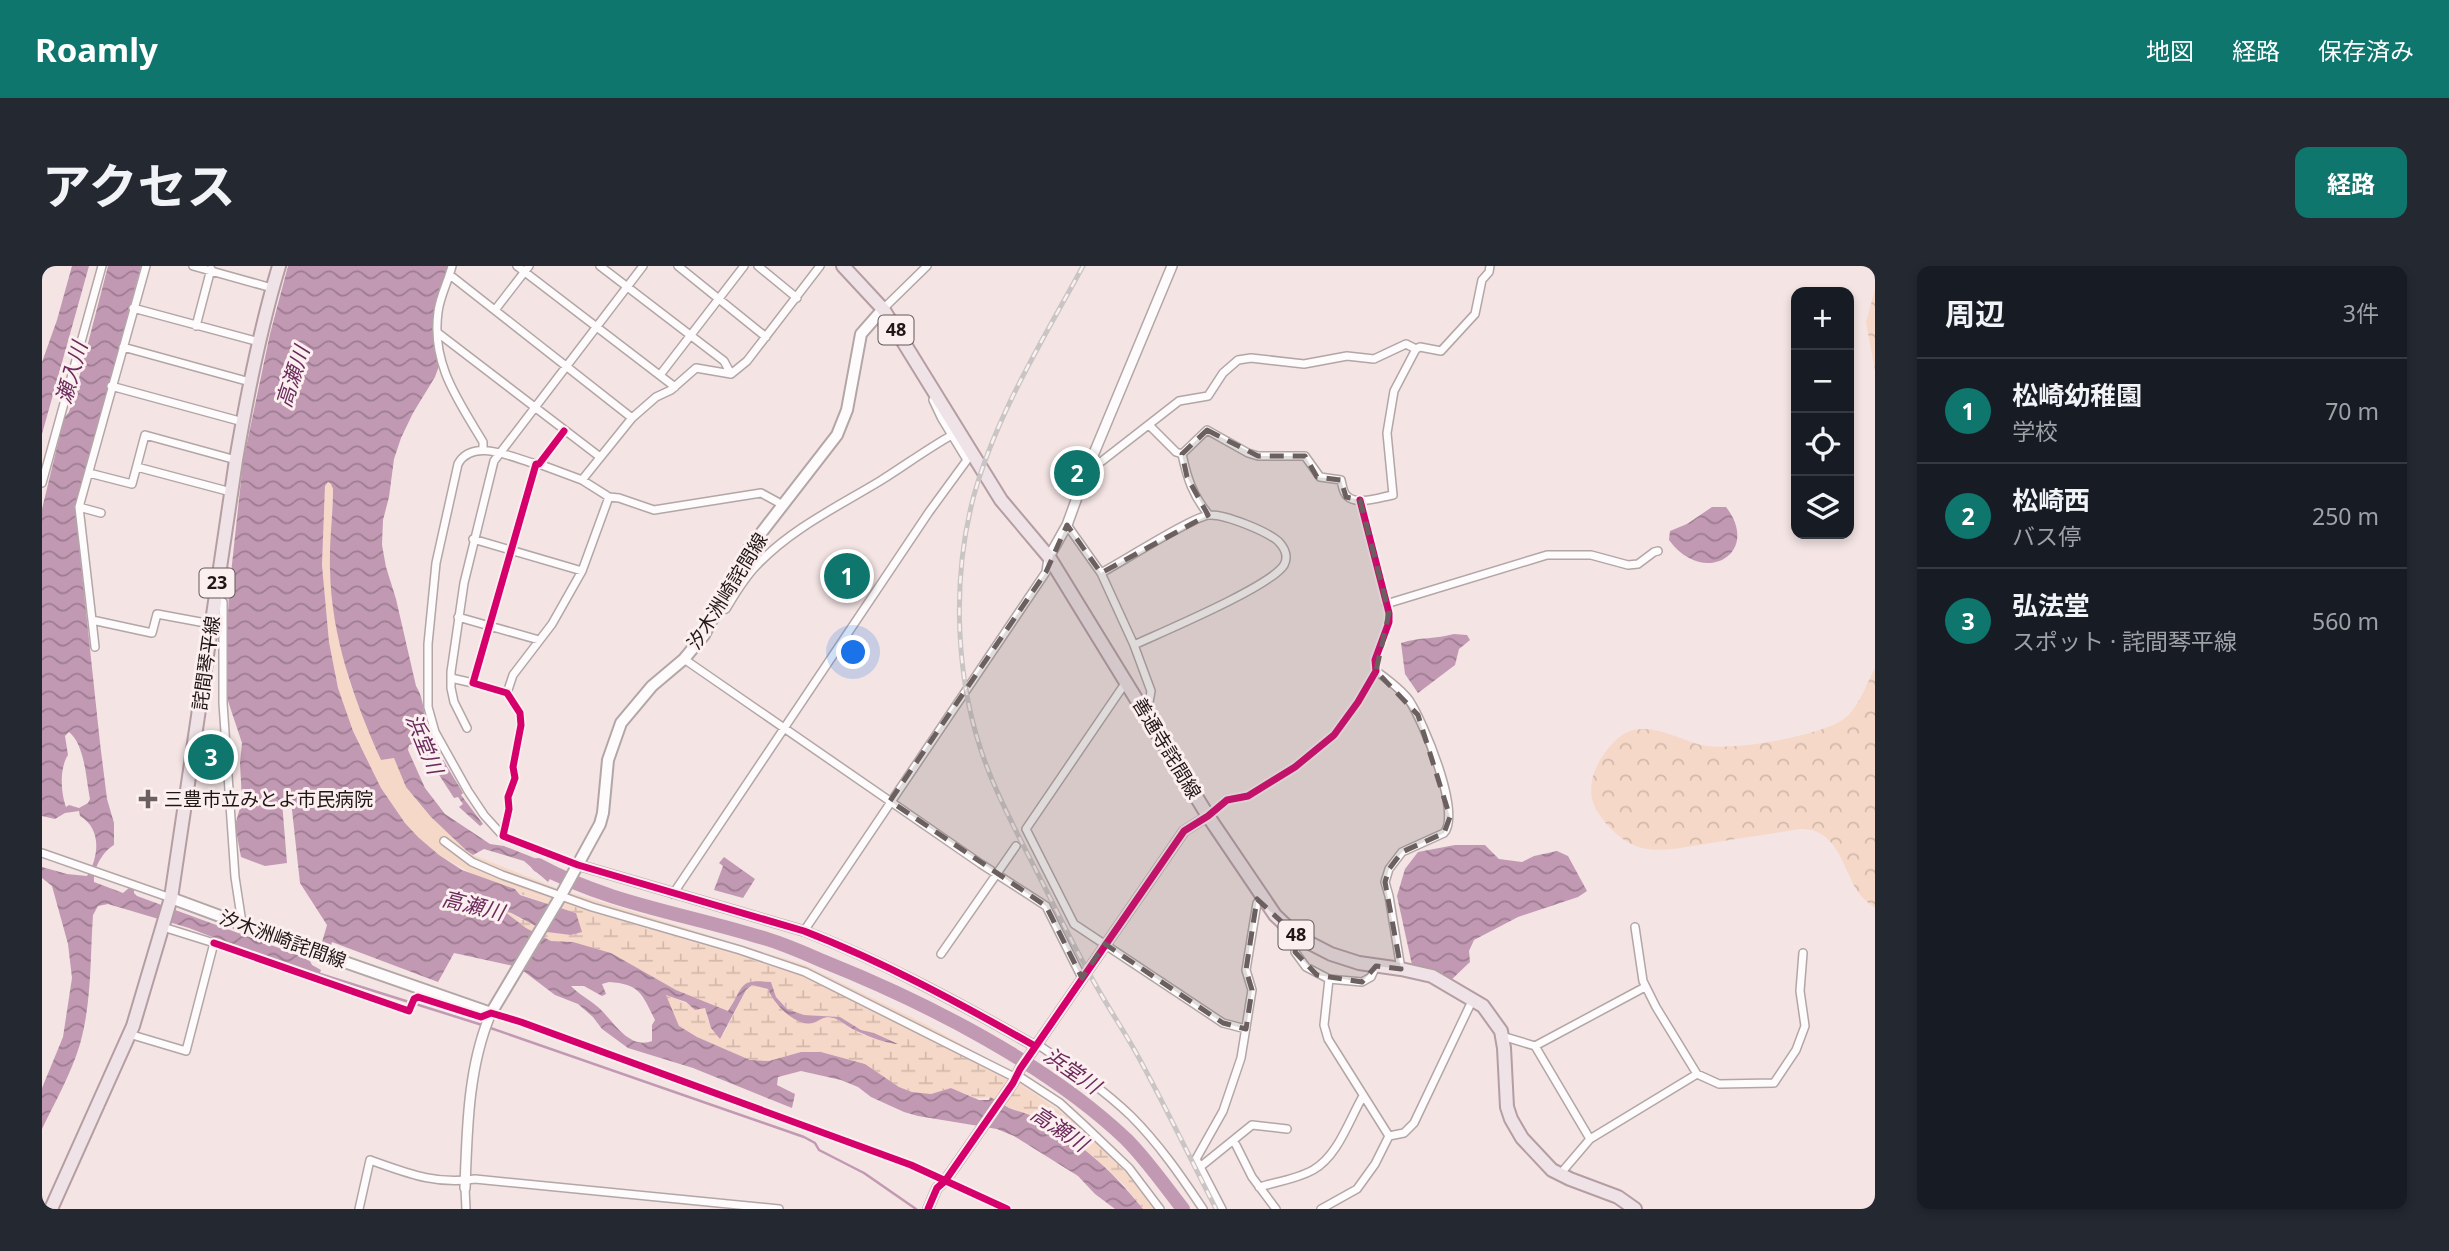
<!DOCTYPE html>
<html lang="ja">
<head>
<meta charset="utf-8">
<style>
  :root { --surface:#171b24; --page:#242831; --text:#f1f3f6; --muted:#9ea1a6; --line:#363941; --accent:#0f766e }
  body { margin:0; font-family:"Noto Sans","Noto Sans JP",sans-serif; background:var(--page); color:var(--text) }
  .controls { position:absolute; right:21px; top:21px; display:grid; overflow:hidden; border-radius:14px; box-shadow:0 4px 10px #0003 }
  .controls button { width:63px; height:63px; display:grid; place-items:center; padding:0; border:0; border-bottom:2px solid var(--line); background:var(--surface); color:var(--text); font:35px sans-serif }
  .you { position:absolute; left:812px; top:387px; width:24px; height:24px; margin:-18px; border:5px solid #fff; border-radius:50%; background:#1a73e8; box-shadow:0 0 0 10px #1a73e833 }
  .badge { display:grid; place-items:center; width:46px; height:46px; border-radius:50%; background:var(--accent); color:#fff; font-size:23px; font-weight:700 }
  .pin { position:absolute; translate:-50% -50%; border:4px solid #fff; box-shadow:0 2px 7px #0006 }
  .list { margin:0; padding:0; list-style:none }
  h2 { display:flex; justify-content:space-between; align-items:center; height:91px; margin:0; padding:0 28px; font-size:30px }
  h2 small { font-size:23px; font-weight:400; color:var(--muted) }
  .list li { display:grid; grid-template-columns:46px 1fr auto; gap:21px; align-items:center; box-sizing:border-box; height:105px; padding:0 28px; border-top:2px solid var(--line) }
  .list b { display:block; font-size:26px; white-space:nowrap }
  .list p { margin:0; font-size:23px; white-space:nowrap; color:var(--muted) }
  .list em { font-size:23px; font-style:normal; color:var(--muted) }
  .icon { flex:none; width:38px; height:38px; fill:none; stroke:currentColor; stroke-width:2; stroke-linecap:round; stroke-linejoin:round }
  .map { position:relative; flex:none; width:1833px; height:943px; overflow:hidden; border-radius:14px }
  header { display:flex; align-items:center; gap:42px; box-sizing:border-box; height:98px; padding:0 35px; background:var(--accent); color:#fff }
  header strong { font-size:33px }
  nav { display:flex; gap:38px; margin-inline-start:auto; font-size:24px }
  .intro { display:flex; align-items:center; justify-content:space-between; box-sizing:border-box; height:168px; padding:0 42px }
  h1 { margin:0; font-size:49px }
  .button { padding:18px 32px; border-radius:14px; background:var(--accent); color:#fff; font-size:24px; font-weight:700 }
  main { display:flex; gap:42px; padding:0 42px }
  aside { flex:1; background:var(--surface); border-radius:14px; box-shadow:0 4px 10px #0003 }
  .map>svg:first-child { display:block }
</style>
</head>
<body>
<header>
<strong>Roamly</strong>
<nav><a>地図</a><a>経路</a><a>保存済み</a></nav>
</header>
<div class="intro"><h1>アクセス</h1><a class="button">経路</a></div>
<main>
<div class="map">
<svg width="1833" height="943" viewBox="0 0 1833 943">
  <defs>
    <pattern id="forest-crowns" width="20" height="18" patternUnits="userSpaceOnUse" patternTransform="scale(1.75)"><rect width="20" height="18" fill="#f6d8c8"/><path d="M2 6a3 3 0 1 1 6 0M12 15a3 3 0 1 1 6 0" fill="none" stroke="#d3b9ab"/></pattern>
    <pattern id="wetland-marsh" width="20" height="14" patternUnits="userSpaceOnUse" patternTransform="scale(1.75)"><rect width="20" height="14" fill="#f6d8c8"/><path d="M1 5h8M5 5V1M11 12h8M15 12V8" fill="none" stroke="#d3b9ab"/></pattern>
    <pattern id="water-waves" width="16" height="10" patternUnits="userSpaceOnUse" patternTransform="scale(1.75)"><rect width="16" height="10" fill="#c299b3"/><path d="M0 5q4-4 8 0t8 0" fill="none" stroke="#9d7c91"/></pattern>
  </defs>
  <rect width="100%" height="100%" fill="#f4e4e4"/>
  <path fill="#f6d8c8" d="M 286,216 L 289,218 L 291,222 L 288,306 L 293,348 L 307,415 L 339,494 L 352,491 L 364,521 L 389,551 L 431,589 L 517,623 L 763,699 L 881,757 L 970,806 L 974,803 L 1014,828 L 1009,837 L 977,818 L 974,819 L 864,760 L 766,713 L 701,691 L 438,612 L 397,589 L 376,571 L 363,557 L 339,522 L 311,465 L 296,422 L 287,376 L 280,299 L 283,219 Z"/>
  <path fill="url(#forest-crowns)" d="M 1833,23 L 1833,105 L 1824,56 Z
    M 1833,402 L 1833,642 C 1826,637 1818,630 1814,623 C 1800,598 1793,561 1758,563 C 1728,568 1698,572 1669,577 C 1647,580 1622,587 1600,582 C 1581,578 1557,554 1551,536 C 1544,514 1558,489 1574,474 C 1599,450 1632,472 1659,479 C 1687,486 1781,470 1803,452 C 1817,441 1825,417 1833,402 Z"/>
  <path fill="url(#wetland-marsh)" d="M 473,623 L 701,691 L 764,712 L 864,760 L 974,819 L 977,818 C 1031,850 1076,893 1114,943 L 1101,943 L 1081,918 L 1052,891 L 987,848 L 969,843 L 948,831 L 934,832 L 909,822 L 889,828 L 870,826 L 857,821 L 823,798 L 779,786 L 759,786 L 727,795 L 708,794 L 655,771 L 637,760 L 623,730 L 626,728 L 649,740 L 663,742 L 666,755 L 681,769 L 704,724 L 710,719 L 726,723 L 742,746 L 777,752 L 794,752 L 819,768 L 850,778 L 850,775 L 819,764 L 798,751 L 762,749 L 745,743 L 734,731 L 729,716 L 702,718 L 686,745 L 634,724 L 569,687 L 531,676 L 509,675 L 484,662 L 452,638 L 461,641 L 479,654 L 534,647 L 478,628 Z"/>
  <path fill="url(#water-waves)" fill-rule="evenodd" d="M 30,0 L 47,0 L 0,168 L 0,96 L 15,54 Z
    M 66,0 L 99,0 L 33,242 L 58,477 L 65,533 L 72,557 L 72,579 C 60,586 51,603 52,616 L 81,627 L 88,621 L 92,623 L 92,627 L 95,630 L 267,693 L 270,699 L 279,704 L 276,712 L 147,662 L 66,638 L 56,640 L 51,649 C 48,693 50,735 38,778 C 29,808 13,836 0,863 L 0,822 L 21,771 L 30,712 L 26,678 L 10,620 L 0,612 L 0,601 L 25,608 L 45,610 C 57,591 60,563 38,550 L 37,545 L 23,547 L 13,553 L 0,550 L 0,243 L 22,152 L 27,146 L 37,112 ZM 27,466 C 43,479 44,513 48,533 L 46,537 L 37,542 L 27,539 L 24,541 C 19,527 17,503 26,489 L 23,470 Z
    M 246,0 L 406,0 L 391,53 L 397,100 L 393,111 L 371,147 L 359,172 L 352,193 L 347,231 L 341,254 L 340,279 L 344,301 L 354,333 L 374,420 C 383,433 381,453 388,468 C 396,488 410,508 421,527 L 419,529 L 441,558 L 438,560 L 417,541 L 421,538 L 416,531 L 412,532 L 390,498 L 370,478 L 367,479 L 366,484 L 383,522 L 403,548 L 448,578 L 462,580 L 515,601 L 506,616 L 482,595 L 442,583 L 431,589 L 425,585 L 389,551 L 364,521 L 352,492 L 339,494 C 312,434 289,370 288,303 C 287,276 291,249 291,223 L 289,218 L 286,216 L 283,220 L 280,299 L 287,376 L 296,422 L 311,465 L 339,522 L 363,557 L 376,571 L 397,589 L 420,604 L 473,623 L 478,629 L 534,647 L 540,666 L 529,669 L 505,666 L 454,639 L 484,662 L 509,675 L 531,676 L 569,687 L 634,724 L 686,745 C 703,720 695,713 729,716 L 734,731 L 745,743 L 762,749 L 798,751 L 819,764 L 832,767 L 856,778 C 844,778 820,768 809,762 C 803,759 797,753 791,752 C 781,749 778,755 771,757 C 753,761 731,737 726,723 L 710,719 L 704,724 L 678,773 L 669,762 L 663,742 L 653,744 L 644,736 L 624,729 L 637,760 L 655,771 L 708,794 L 727,795 L 759,786 L 779,786 L 823,798 L 857,821 L 870,826 L 889,828 L 909,822 L 937,834 L 947,834 L 948,831 C 955,834 960,838 967,842 C 974,845 981,846 988,849 C 1032,870 1071,905 1101,943 L 1073,943 L 1053,928 L 1036,910 L 972,870 L 955,863 L 876,850 L 862,846 L 829,831 L 816,821 L 799,814 L 759,805 L 736,811 L 735,819 L 753,828 L 750,842 L 651,802 L 586,782 L 560,763 L 551,751 L 536,738 L 513,729 L 476,701 L 412,687 L 396,716 L 290,676 L 287,686 L 278,683 L 285,659 L 258,617 L 249,535 L 242,533 L 240,536 L 245,597 L 223,600 L 199,591 L 193,559 L 200,535 L 198,497 L 200,477 L 186,435 L 184,392 L 187,326 L 201,196 L 228,68 ZM 567,716 C 598,718 600,728 613,754 L 610,759 L 610,775 C 586,784 571,754 556,741 C 547,733 536,728 529,720 L 542,720 L 560,730 L 564,728 L 560,718 Z
    M 1670,241 L 1684,241 C 1720,287 1662,322 1627,274 L 1628,265 L 1645,258 Z
    M 1412,368 L 1425,369 L 1428,374 L 1417,383 L 1413,399 L 1376,427 L 1363,408 L 1359,377 C 1378,371 1394,373 1412,368 Z
    M 1413,579 L 1443,579 L 1457,593 L 1480,596 L 1492,590 L 1515,585 L 1526,590 L 1545,625 L 1536,631 L 1476,651 L 1432,674 L 1427,685 L 1428,696 L 1408,715 L 1370,699 L 1355,630 L 1363,603 L 1376,586 Z
    M 682,591 L 713,613 L 701,632 L 672,624 L 681,600 L 677,597 Z"/>
  <g fill="none" stroke-linecap="round" stroke-linejoin="round">
    <path stroke="#c299b3" stroke-width="2.5" d="M 275,707 L 437,758 L 762,871 L 773,877 L 777,884 L 822,907 L 874,943"/>
    <path stroke="#c299b3" stroke-width="14" d="M 496,599 C 565,637 644,648 718,671 C 740,677 762,687 783,696 C 883,736 1005,798 1084,873 C 1105,894 1123,920 1141,943"/>
    <defs>
      <path id="minor" d="M 104,0 L 37,241 L 50,354 L 110,367 L 115,348 L 169,358
        M 151,0 L 230,22
        M 410,0 C 406,16 398,30 396,46 C 389,98 416,134 441,176 L 441,184
        M 475,0 L 633,121
        M 558,0 L 682,95 L 689,108
        M 636,0 L 724,71
        M 716,0 L 755,32
        M 408,9 L 590,152
        M 91,42 L 217,76
        M 841,43 L 885,0
        M 453,44 L 487,0
        M 154,60 L 169,3
        M 396,67 L 558,191
        M 81,81 L 208,116
        M 618,109 L 702,0
        M 69,120 L 201,156
        M 1107,159 L 1134,186 L 1140,188
        M 522,165 L 497,198 L 494,198 L 431,417 L 465,427 L 478,447 L 479,459 L 471,501 L 473,512 L 466,531 L 467,543 L 461,570 L 536,599
        M 1140,188 L 1165,164 L 1206,187 L 1216,190 L 1263,190 L 1278,211 L 1299,214 C 1300,218 1301,227 1305,230 C 1315,240 1339,231 1351,229 L 1345,167 L 1352,125 L 1374,83
        M 1140,188 C 1145,212 1151,230 1167,249
        M 497,198 L 540,214 L 567,231 L 577,232 L 612,244 L 719,227 L 741,239
        M 95,201 L 189,226
        M 1045,204 L 1060,195 L 1137,135 L 1166,130 L 1181,107 L 1196,94 L 1209,92 L 1262,98 L 1305,90 L 1332,93 L 1364,78 L 1374,83 L 1378,81 L 1399,85 L 1433,48 L 1440,14 L 1447,6 L 1448,0
        M 47,207 L 90,218 L 103,169 L 194,194
        M 540,214 L 590,152 L 614,131 L 629,124 L 654,102 L 689,108 L 705,95 L 778,0
        M 0,217 L 60,0
        M 37,241 L 59,247
        M 1025,259 L 1059,307 L 1092,379 L 1109,425 L 1105,448
        M 431,273 L 540,305
        M 1059,307 C 1078,297 1152,250 1167,249 C 1183,248 1224,265 1236,275 C 1242,281 1247,290 1242,299 C 1228,321 1120,366 1092,379
        M 173,333 L 181,336 L 181,437 L 193,611 L 200,657
        M 1344,338 L 1505,289 L 1549,289 L 1586,299 L 1596,298 L 1612,286 L 1616,285
        M 675,345 L 684,343 C 693,328 702,312 715,299 C 749,263 795,241 838,215 C 862,200 885,183 910,169
        M 416,351 L 497,374
        M 50,354 L 53,381
        M 642,393 L 939,598 L 1004,640 L 1040,712
        M 1334,405 C 1345,413 1359,423 1367,434 C 1381,455 1420,547 1402,567 L 1360,586 L 1347,603 L 1343,616 L 1347,630 L 1359,703
        M 409,412 L 431,417
        M 1084,416 L 984,563 L 1032,658 L 1181,757 L 1204,763
        M 465,427 L 471,409 L 510,358 L 540,305 L 567,231
        M 425,462 L 412,436 L 409,422 L 409,406 L 422,317 L 452,195 L 601,0
        M 1166,550 L 1185,534 L 1206,530 L 1253,501 L 1292,469 L 1316,436 L 1334,405 L 1333,394 L 1347,356 L 1347,347 L 1318,234
        M 461,570 L 442,549 L 426,525 L 393,466 L 386,441 L 386,378 L 394,297 L 416,198 C 431,171 471,192 494,198
        M 402,575 L 430,596 L 460,609 L 550,641 L 698,684 L 763,706 L 974,812
        M 0,587 L 129,632
        M 631,628 L 887,246 L 925,194 L 900,153 L 891,134
        M 1593,661 L 1601,715 L 1614,741 L 1655,808 L 1677,818 L 1732,817 L 1754,784 L 1763,760 L 1758,725 L 1761,687
        M 762,665 L 1004,306 L 1006,292
        M 1256,671 L 1253,686 L 1264,701 L 1287,713 L 1320,716 L 1329,711 L 1334,700
        M 172,677 L 367,745 L 372,733 L 376,731 L 439,751 L 449,747 L 479,756 L 869,899 L 965,943
        M 899,688 L 974,580
        M 1287,713 L 1282,759 L 1286,773 L 1347,870
        M 87,768 L 144,785 L 172,677 L 121,661
        M 1460,770 L 1493,780 L 1548,873
        M 995,778 C 1027,800 1061,823 1089,850 C 1117,878 1139,910 1161,943
        M 1493,780 L 1603,721
        M 975,809 L 1018,837 L 1042,859 L 1087,902 L 1118,943
        M 1347,870 L 1362,867 L 1372,857 L 1430,735
        M 1194,879 L 1210,911 L 1234,943
        M 1158,901 L 1210,859 L 1245,863
        M 1519,907 L 1548,873 L 1655,808
        M 1217,921 C 1234,916 1255,913 1271,904 C 1296,890 1307,854 1321,830
        M 423,922 L 424,943
        M 317,943 L 328,894 C 365,907 393,919 433,913 L 737,943
        M 1180,943 L 1154,893 L 1181,845 L 1199,792 L 1210,724 L 1204,704 L 1215,637 L 1222,633
        M 1279,943 L 1315,923 L 1333,898 L 1347,870"/>
      <path id="tertiary" d="M 1007,291 L 1025,259 L 1045,204 L 1130,0
        M 536,599 L 762,665 C 842,696 919,738 993,780
        M 423,922 C 425,864 426,800 449,747
        M 886,943 L 895,922 L 903,915 L 971,817 L 978,803 L 1142,565 L 1166,550"/>
      <path id="secondary" d="M 129,632 L 294,693 L 449,747 L 517,633 L 558,558 L 561,547 L 566,494 L 579,457 L 610,420 L 642,393 L 662,369 L 706,284 L 795,169 L 805,144 L 819,68 L 841,43"/>
      <path id="primary" d="M 801,0 L 841,43 L 959,234 L 1007,291 L 1166,550 L 1233,649 L 1256,671 L 1289,688 L 1317,697 L 1359,703 L 1390,710 L 1441,740 L 1459,765 L 1462,782 L 1465,841 L 1469,853 L 1480,872 L 1510,904 L 1528,913 L 1576,931 L 1593,943
        M 9,943 L 91,760 L 129,632 L 194,194 C 205,129 218,63 237,0"/>
    </defs>
    <use href="#minor" stroke="#b3a6a7" stroke-width="10"/>
    <use href="#tertiary" stroke="#b3a6a7" stroke-width="12"/>
    <use href="#secondary" stroke="#b3a6a7" stroke-width="14"/>
    <use href="#primary" stroke="#b59da4" stroke-width="16"/>
    <use href="#minor" stroke="#fdfbfb" stroke-width="7"/>
    <use href="#tertiary" stroke="#fdfbfb" stroke-width="9"/>
    <use href="#secondary" stroke="#fdfbfb" stroke-width="10"/>
    <use href="#primary" stroke="#efe3e7" stroke-width="12"/>
    <defs>
      <path id="rail" d="M 1041,0 C 1001,74 955,147 932,229 C 909,315 913,418 945,501 C 959,538 977,571 995,606 C 1012,639 1028,673 1046,705 C 1060,732 1077,757 1092,783 C 1121,835 1147,890 1174,943"/>
    </defs>
    <use href="#rail" stroke="#cac5c5" stroke-width="5"/>
    <use href="#rail" stroke="#fcefef" stroke-width="2.5" stroke-dasharray="8" stroke-linecap="butt"/>
    <defs>
      <path id="cycleway" d="M 522,165 L 497,198 L 494,198 L 431,417 L 465,427 L 478,447 L 479,459 L 471,501 L 473,512 L 466,531 L 467,543 L 461,570 L 536,599 L 762,665 C 842,696 919,738 993,780
        M 172,677 L 367,745 L 372,733 L 376,731 L 439,751 L 449,747 L 479,756 L 869,899 L 965,943
        M 886,943 L 895,922 L 903,915 L 971,817 L 978,803 L 1142,565 L 1166,550 L 1185,534 L 1206,530 L 1253,501 L 1292,469 L 1316,436 L 1334,405 L 1333,394 L 1347,356 L 1347,347 L 1318,234"/>
    </defs>
    <use href="#cycleway" stroke="#fcefef" stroke-width="11"/>
    <use href="#cycleway" stroke="#d6006c" stroke-width="7"/>
  </g>
  <path fill="#6b5f5f" fill-opacity="0.2" stroke="#6b5f5f" stroke-width="5" stroke-dasharray="14 9" stroke-linejoin="round" d="M 1165,164 L 1216,190 L 1263,190 L 1275,211 L 1299,214 L 1304,231 L 1318,234 L 1347,347 L 1334,405 L 1376,449 L 1408,551 L 1402,567 L 1360,586 L 1347,603 L 1343,616 L 1359,703 L 1334,700 L 1320,716 L 1275,709 L 1253,686 L 1256,671 L 1215,633 L 1204,704 L 1210,724 L 1204,763 L 1181,757 L 1063,678 L 1040,712 L 1004,640 L 848,535 L 1004,306 L 1025,259 L 1059,307 L 1166,249 L 1145,211 L 1140,188 Z"/>
  <path fill="#6b5f5f" stroke="#fcefef" stroke-width="2.5" d="M102.5 522.5h7v7h7v7h-7v7h-7v-7h-7v-7h7z"/>
  <g text-anchor="middle" stroke-width="6" stroke-linejoin="round" paint-order="stroke">
    <g fill="#fcefef" stroke="#635858" stroke-width="2">
      <rect x="836.5" y="49.5" width="35" height="29" rx="5"/>
      <rect x="157.5" y="302.5" width="35" height="29" rx="5"/>
      <rect x="1236.5" y="654.5" width="35" height="29" rx="5"/>
    </g>
    <g font-size="18" font-weight="bold" fill="#211717">
      <text x="854" y="70">48</text>
      <text x="175" y="323">23</text>
      <text x="1254" y="675">48</text>
    </g>
    <g font-size="19" fill="#211717" stroke="#fcefef">
      <text transform="translate(685 325) rotate(-58)" y="7">汐木洲崎詫間線</text>
      <text transform="translate(164 397) rotate(-82)" y="7">詫間琴平線</text>
      <text transform="translate(1125 482) rotate(59)" y="7">善通寺詫間線</text>
      <text transform="translate(241 673) rotate(20)" y="7">汐木洲崎詫間線</text>
    </g>
    <g font-size="19" fill="#211717" stroke="#fcefef" text-anchor="start">
      <text x="122" y="540">三豊市立みとよ市民病院</text>
    </g>
    <g font-size="21" font-style="italic" fill="#6b2b5c" stroke="#fcefef">
      <text transform="translate(30 107) rotate(-74)" y="7">瀬入川</text>
      <text transform="translate(251 111) rotate(-72)" y="7">高瀬川</text>
      <text transform="translate(382 478) rotate(68)" y="7">浜堂川</text>
      <text transform="translate(431 640) rotate(14)" y="7">高瀬川</text>
      <text transform="translate(1030 805) rotate(35)" y="7">浜堂川</text>
      <text transform="translate(1017 863) rotate(34)" y="7">高瀬川</text>
    </g>
  </g>
</svg>
<div class="controls">
<button>+</button>
<button>−</button>
<button><svg class="icon" aria-label="locate" viewBox="0 0 24 24"><circle cx="12" cy="12" r="6"/><path d="M12 2v4M12 18v4M2 12h4M18 12h4"/></svg></button>
<button><svg class="icon" aria-label="layers" viewBox="0 0 24 24"><path d="M12 4l9 5-9 5-9-5zM3 14l9 5 9-5"/></svg></button>
</div>
<div class="you"></div>
<div class="pin badge" style="left:805px;top:310px">1</div>
<div class="pin badge" style="left:1035px;top:207px">2</div>
<div class="pin badge" style="left:169px;top:491px">3</div>
</div>
<aside>
<h2>周辺<small>3件</small></h2>
<ul class="list">
<li><span class="badge">1</span><div><b>松崎幼稚園</b><p>学校</p></div><em>70 m</em></li>
<li><span class="badge">2</span><div><b>松崎西</b><p>バス停</p></div><em>250 m</em></li>
<li><span class="badge">3</span><div><b>弘法堂</b><p>スポット · 詫間琴平線</p></div><em>560 m</em></li>
</ul>
</aside>
</main>
</body>
</html>
